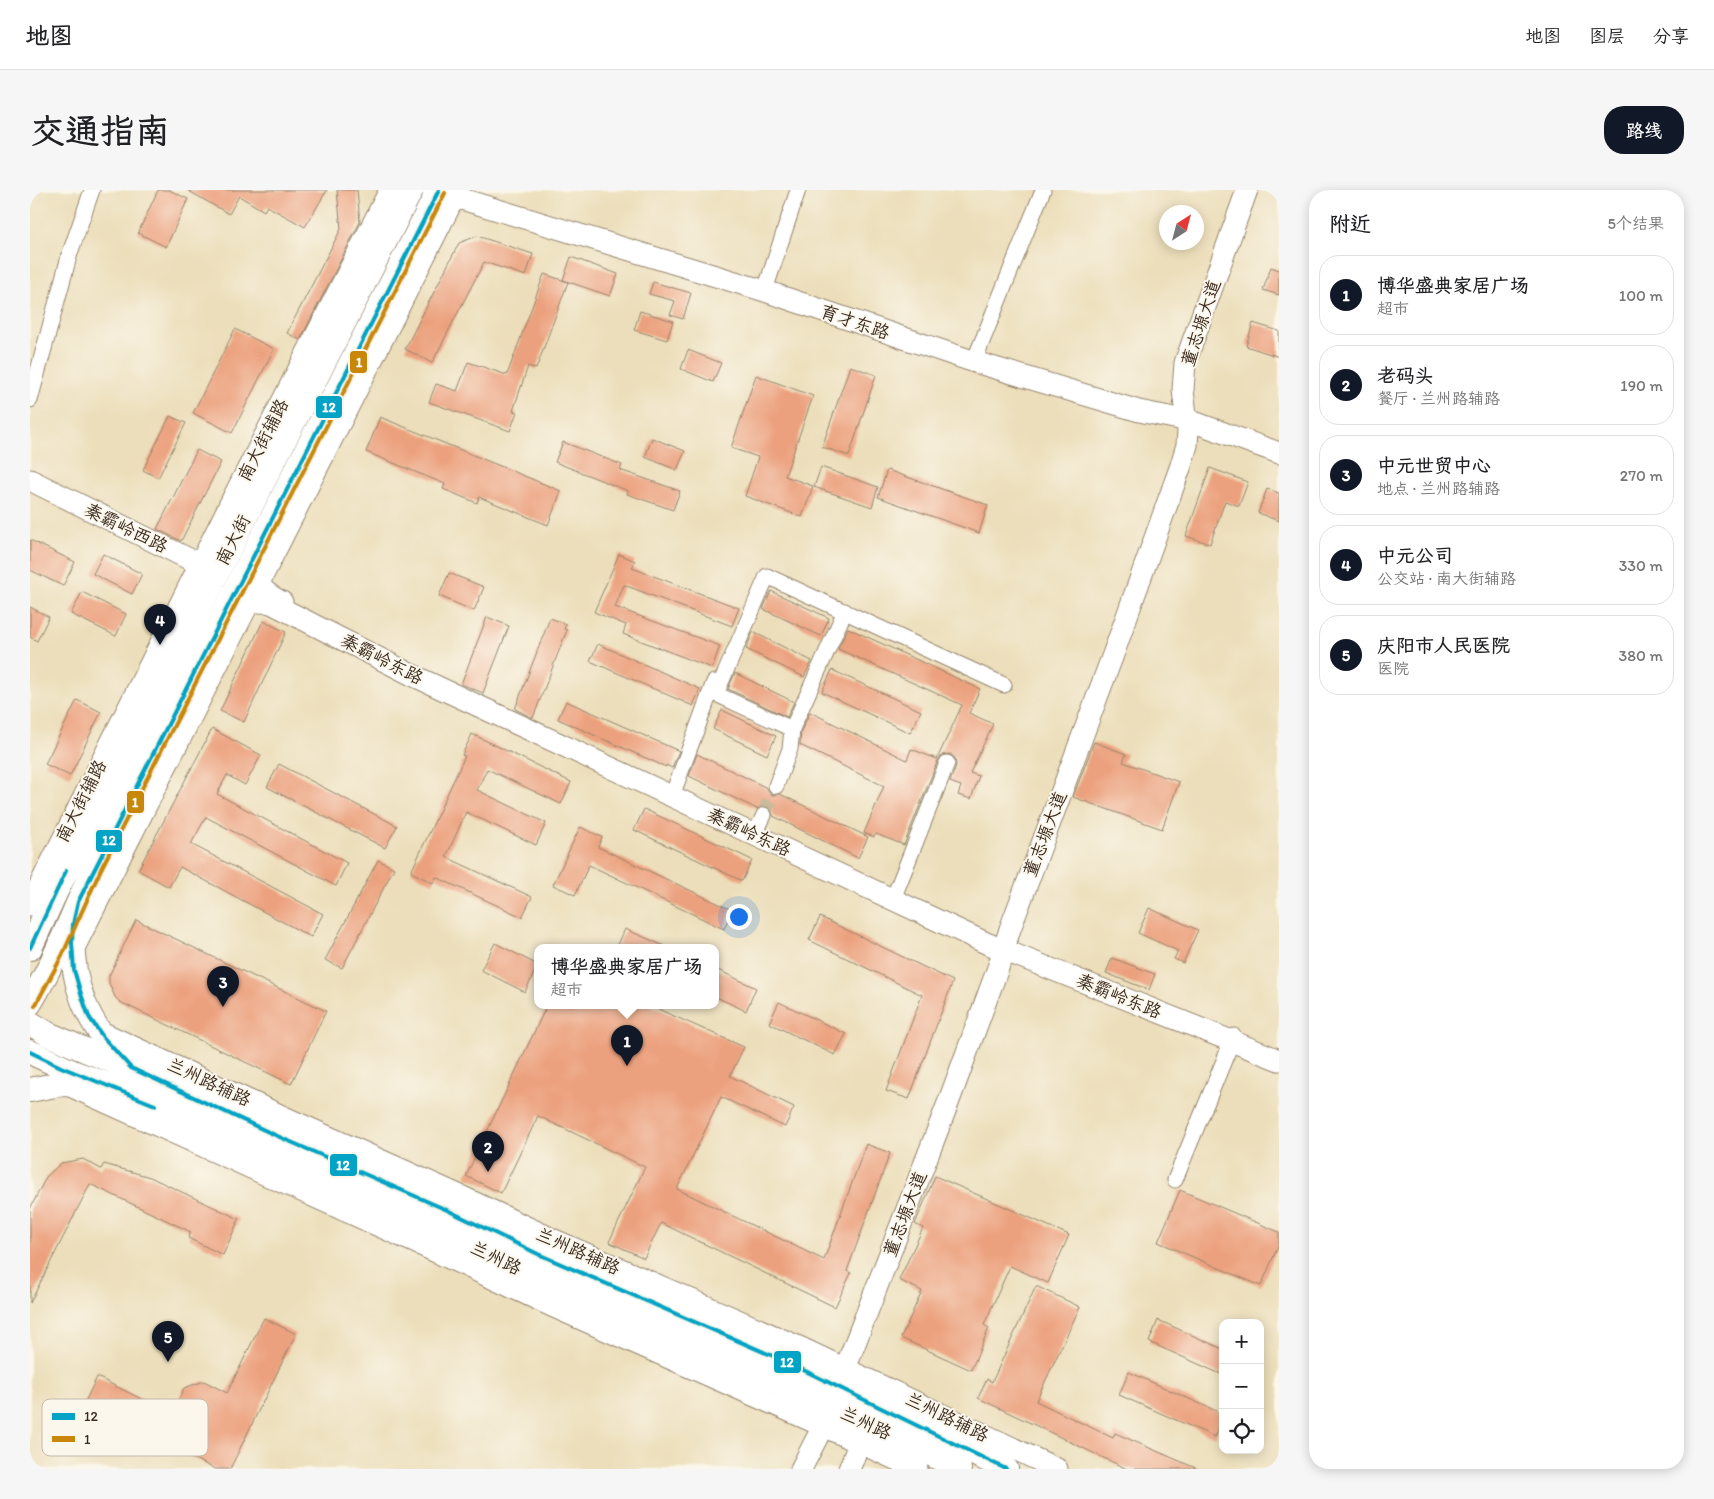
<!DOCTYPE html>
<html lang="zh">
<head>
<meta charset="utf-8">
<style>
  :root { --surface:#fff; --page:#f6f6f6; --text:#202124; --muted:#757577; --line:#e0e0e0; --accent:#111827 }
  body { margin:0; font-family:Itim,"LXGW WenKai TC",sans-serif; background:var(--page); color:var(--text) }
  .controls { position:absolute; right:15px; bottom:15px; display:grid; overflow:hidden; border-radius:10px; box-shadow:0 2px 12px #0003 }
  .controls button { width:45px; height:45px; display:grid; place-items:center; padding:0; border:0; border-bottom:1px solid var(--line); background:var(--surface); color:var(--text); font:25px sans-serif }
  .compass { position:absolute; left:1129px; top:15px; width:45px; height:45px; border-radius:50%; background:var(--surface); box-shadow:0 2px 12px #0003; rotate:36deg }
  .you { position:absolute; left:708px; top:726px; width:18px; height:18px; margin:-12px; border:4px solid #fff; border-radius:50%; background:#1a73e8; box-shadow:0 0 0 8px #1a73e833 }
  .badge { display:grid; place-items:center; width:32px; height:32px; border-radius:50%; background:var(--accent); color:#fff; font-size:16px; font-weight:700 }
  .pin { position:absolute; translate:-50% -41px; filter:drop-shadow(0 1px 2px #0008) }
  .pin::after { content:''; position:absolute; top:26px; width:18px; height:15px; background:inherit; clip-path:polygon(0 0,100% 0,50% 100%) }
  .popup { position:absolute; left:504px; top:754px; width:185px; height:65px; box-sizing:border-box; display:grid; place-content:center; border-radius:10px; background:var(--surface); filter:drop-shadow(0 1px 4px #0005); font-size:16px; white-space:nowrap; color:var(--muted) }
  .popup b { font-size:19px; color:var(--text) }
  .popup::after { content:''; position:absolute; left:50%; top:100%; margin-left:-10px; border:10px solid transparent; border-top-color:var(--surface) }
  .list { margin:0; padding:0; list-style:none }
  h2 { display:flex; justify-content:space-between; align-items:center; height:65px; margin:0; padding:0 20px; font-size:21px }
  h2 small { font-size:16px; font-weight:400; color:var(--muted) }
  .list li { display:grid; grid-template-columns:32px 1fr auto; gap:15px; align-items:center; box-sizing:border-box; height:80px; margin:0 10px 10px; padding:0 10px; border:1px solid var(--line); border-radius:20px }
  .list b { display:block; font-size:19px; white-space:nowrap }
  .list p { margin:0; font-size:16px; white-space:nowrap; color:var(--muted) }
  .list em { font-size:16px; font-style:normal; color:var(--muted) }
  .icon { flex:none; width:28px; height:28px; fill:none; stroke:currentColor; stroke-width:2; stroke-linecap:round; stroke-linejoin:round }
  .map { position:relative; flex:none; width:1249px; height:1279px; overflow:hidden; border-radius:20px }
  header { display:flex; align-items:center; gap:30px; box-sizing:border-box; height:70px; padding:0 25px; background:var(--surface); border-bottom:1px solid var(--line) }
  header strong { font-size:24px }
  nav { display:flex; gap:28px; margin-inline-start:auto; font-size:18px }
  .intro { display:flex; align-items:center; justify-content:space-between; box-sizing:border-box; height:120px; padding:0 30px }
  h1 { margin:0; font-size:35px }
  .button { padding:12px 22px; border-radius:20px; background:var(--accent); color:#fff; font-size:18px; font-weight:700 }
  main { display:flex; gap:30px; padding:0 30px }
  aside { flex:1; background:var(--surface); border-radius:20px; box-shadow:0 2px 12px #0003 }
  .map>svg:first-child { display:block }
</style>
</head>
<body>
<header>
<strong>地图</strong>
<nav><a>地图</a><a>图层</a><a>分享</a></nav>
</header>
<div class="intro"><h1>交通指南</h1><a class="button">路线</a></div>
<main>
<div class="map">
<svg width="1249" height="1279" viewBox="0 0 1249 1279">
  <rect width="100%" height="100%" fill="#fbf7ec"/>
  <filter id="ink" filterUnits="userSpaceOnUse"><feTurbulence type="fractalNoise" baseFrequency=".02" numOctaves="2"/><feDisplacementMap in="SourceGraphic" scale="10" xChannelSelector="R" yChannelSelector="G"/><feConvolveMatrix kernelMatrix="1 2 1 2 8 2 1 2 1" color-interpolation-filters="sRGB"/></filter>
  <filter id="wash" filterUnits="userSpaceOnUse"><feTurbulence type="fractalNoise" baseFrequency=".0096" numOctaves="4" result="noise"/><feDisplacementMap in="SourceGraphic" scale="20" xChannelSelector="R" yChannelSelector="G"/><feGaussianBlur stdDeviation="1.12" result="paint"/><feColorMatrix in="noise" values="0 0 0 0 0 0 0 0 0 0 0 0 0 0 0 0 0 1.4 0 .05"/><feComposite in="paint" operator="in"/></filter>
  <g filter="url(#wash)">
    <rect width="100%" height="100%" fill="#ecdeba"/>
    <g id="blocks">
      <path fill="#eca17e" d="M 128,0 L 139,0 L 158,9 L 136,57 L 108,43 Z
        M 157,0 L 297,0 L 275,37 L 237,16 L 234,21 L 209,6 L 199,24 Z
        M 307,0 L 327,0 L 330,32 L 270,150 L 257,143 L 311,39 Z
        M 447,46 L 503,64 L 496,86 L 454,72 L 402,173 L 375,159 L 429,53 Z
        M 541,67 L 588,84 L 580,106 L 533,90 Z
        M 1241,77 L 1249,80 L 1249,105 L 1233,100 Z
        M 514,84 L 538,92 L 506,179 L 498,176 L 483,221 L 487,222 L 480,241 L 399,212 L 406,194 L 427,201 L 438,172 L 477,185 Z
        M 623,92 L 661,103 L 653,129 L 640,125 L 645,111 L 619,104 Z
        M 610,121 L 643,131 L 637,150 L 604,140 Z
        M 1223,133 L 1249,141 L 1249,167 L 1216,156 Z
        M 205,139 L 244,159 L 202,243 L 163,223 Z
        M 658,160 L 691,173 L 683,192 L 651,179 Z
        M 820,176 L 846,185 L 819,266 L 792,257 Z
        M 726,185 L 783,206 L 755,286 L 783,296 L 772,327 L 715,306 L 728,267 L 701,258 Z
        M 140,226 L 156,233 L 128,288 L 113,280 Z
        M 350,227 L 531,301 L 518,335 L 449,307 L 447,313 L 413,299 L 415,294 L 336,262 Z
        M 622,248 L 655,261 L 647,280 L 615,267 Z
        M 533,252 L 592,275 L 590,280 L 650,301 L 643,320 L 597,304 L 598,301 L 525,272 Z
        M 167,260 L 191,272 L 151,351 L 127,339 Z
        M 791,277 L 848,297 L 842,317 L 784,297 Z
        M 1180,278 L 1218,292 L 1209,316 L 1195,311 L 1180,354 L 1156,346 Z
        M 857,280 L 958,315 L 949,343 L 848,307 Z
        M 1237,299 L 1249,303 L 1249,331 L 1228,323 Z
        M 0,350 L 45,372 L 33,396 L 0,380 Z
        M 73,364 L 112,384 L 102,404 L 63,384 Z
        M 589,364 L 605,371 L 602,378 L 709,418 L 702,436 L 594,395 L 585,417 L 690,456 L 682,478 L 593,444 L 596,435 L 564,422 Z
        M 419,383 L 454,397 L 444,421 L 409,406 Z
        M 741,401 L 799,428 L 791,446 L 733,419 Z
        M 52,402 L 96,424 L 86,446 L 41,424 Z
        M 0,417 L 19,427 L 7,451 L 0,447 Z
        M 457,427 L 479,436 L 453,503 L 431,494 Z
        M 520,428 L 536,434 L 534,439 L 537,440 L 503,528 L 485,519 Z
        M 233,431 L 256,442 L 214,532 L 190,521 Z
        M 818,438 L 950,499 L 939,523 L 963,534 L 940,583 L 949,586 L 941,609 L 928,605 L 931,596 L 920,592 L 926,576 L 925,568 L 920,564 L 912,565 L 908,570 L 874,655 L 846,644 L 844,647 L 834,643 L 854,596 L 770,555 L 771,541 L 780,522 L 877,570 L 881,559 L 907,569 L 932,515 L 808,459 Z
        M 723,442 L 782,471 L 774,487 L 716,459 Z
        M 568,454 L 670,499 L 663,516 L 560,471 Z
        M 802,480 L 891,521 L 880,543 L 792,502 Z
        M 705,483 L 764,512 L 757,527 L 698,499 Z
        M 47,510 L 71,522 L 40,586 L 15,574 Z
        M 536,511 L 649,561 L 642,578 L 636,575 L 636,577 L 528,529 Z
        M 692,520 L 746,546 L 737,565 L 683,539 Z
        M 182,539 L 231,565 L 215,595 L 197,585 L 187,604 L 317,673 L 306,696 L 176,627 L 161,654 L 293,724 L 281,747 L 150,677 L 139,697 L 108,680 Z
        M 442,544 L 541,592 L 531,614 L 457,579 L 447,600 L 516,633 L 506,655 L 436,622 L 416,667 L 502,707 L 492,727 L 406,687 L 403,693 L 381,682 L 435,566 L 432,565 Z
        M 1064,552 L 1096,564 L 1093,572 L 1149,592 L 1132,639 L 1043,607 Z
        M 667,564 L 737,598 L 742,605 L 750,604 L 838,647 L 828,668 L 743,626 L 742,620 L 738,617 L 733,616 L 727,619 L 659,586 Z
        M 249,574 L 367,636 L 355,658 L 237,597 Z
        M 614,619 L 722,670 L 712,691 L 604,640 Z
        M 550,637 L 572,647 L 568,657 L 702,720 L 694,739 L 559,675 L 545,705 L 523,695 Z
        M 348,670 L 364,678 L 312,778 L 295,770 Z
        M 1119,718 L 1168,740 L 1153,773 L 1144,769 L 1148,761 L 1108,743 Z
        M 790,727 L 923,791 L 879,909 L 856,901 L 892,805 L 779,750 Z
        M 106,730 L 296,821 L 261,894 L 90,812 L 85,807 L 79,793 L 79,786 Z
        M 595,739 L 637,757 L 587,757 Z
        M 465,753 L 508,775 L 495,802 L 451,780 Z
        M 1082,768 L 1125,784 L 1119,800 L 1076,783 Z
        M 686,779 L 726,798 L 716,821 L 686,807 Z
        M 749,812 L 816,844 L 805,865 L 739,833 Z
        M 517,815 L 619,815 L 714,857 L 700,886 L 764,917 L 755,937 L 691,907 L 647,999 L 794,1070 L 836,954 L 860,963 L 817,1081 L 821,1083 L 805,1117 L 631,1033 L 614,1068 L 579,1052 L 615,977 L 508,926 L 471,1003 L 436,986 Z
        M 53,969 L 71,979 L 74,974 L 120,987 L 209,1029 L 193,1065 L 158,1048 L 161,1042 L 60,994 L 0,1113 L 0,1019 L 16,987 L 31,973 Z
        M 905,986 L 1039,1045 L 1018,1093 L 980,1076 L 954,1135 L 959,1138 L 941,1180 L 871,1148 L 892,1101 L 869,1090 L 893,1038 L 885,1034 Z
        M 1150,1000 L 1249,1042 L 1249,1054 L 1231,1096 L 1128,1052 Z
        M 1006,1096 L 1050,1117 L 1006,1211 L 1083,1248 L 1085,1243 L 1168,1279 L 1097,1279 L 948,1208 L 957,1189 L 962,1192 Z
        M 234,1128 L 266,1144 L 200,1279 L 185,1279 L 54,1214 L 67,1187 L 142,1224 L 154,1198 L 174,1191 L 197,1203 Z
        M 1128,1130 L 1193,1159 L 1193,1185 L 1119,1152 Z
        M 1099,1182 L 1193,1224 L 1193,1228 L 1185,1247 L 1089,1205 Z"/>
    </g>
  </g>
  <g filter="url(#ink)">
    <use href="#blocks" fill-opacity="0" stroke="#94846c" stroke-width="1"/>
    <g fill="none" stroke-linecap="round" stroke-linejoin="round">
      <path stroke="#c9ba9b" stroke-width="15" stroke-dasharray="15 8" stroke-linecap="butt" d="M 734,625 L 746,596"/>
      <defs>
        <path id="street" d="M 737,94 L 768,0
          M 947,164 L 1013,0
          M 0,210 L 40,63 L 62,0
          M 762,539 L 686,504 L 737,386 L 974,495
          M 746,596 L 760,559 L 762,539 L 815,421
          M 642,606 L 684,492
          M 725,644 L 734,625
          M 863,709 L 917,573
          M 1145,990 L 1204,846"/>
        <path id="secondary" d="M 402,0 L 735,101 L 945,172 L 1109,221 L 1164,232 L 1249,263
          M 0,290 L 161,370 L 171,374 L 185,372
          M 218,376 C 225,393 235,404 252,412
          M 195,421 C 211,413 224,410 241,413 L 380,484 L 956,753 L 1249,870
          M 0,715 L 202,310 L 360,0
          M 43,760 L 428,0
          M 69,841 L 254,927 L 424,1003 L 520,1048 L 769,1157 L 1027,1279
          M 38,895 L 404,1061 L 524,1117 L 793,1236 L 887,1279
          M 771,1279 L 793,1236 L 920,908 L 968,778 L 980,739 L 1084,462 L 1150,278 L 1157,255 L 1158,241 L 1153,200 L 1155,173 L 1217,0
          M 819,1279 C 830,1256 831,1240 827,1216"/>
        <path id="primary" d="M 43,733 C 39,791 55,833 97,874
          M 0,758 L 26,701 L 381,0
          M 0,813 C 26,770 43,722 65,676 L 409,0
          M 0,833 L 18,844 L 55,860 L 101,878 L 245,945 L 417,1020 L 508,1064 L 759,1173 L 976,1279
          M 0,862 L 45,883 L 90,899 L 408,1041 L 532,1100 L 750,1193 L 892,1259 L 929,1279
          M 0,900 L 30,894 L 63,895"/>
      </defs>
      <use href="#street" stroke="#94846c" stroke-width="17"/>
      <use href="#secondary" stroke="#94846c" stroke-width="23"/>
      <use href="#primary" stroke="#94846c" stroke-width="26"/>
      <use href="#street" stroke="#fff" stroke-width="15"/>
      <use href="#secondary" stroke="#fff" stroke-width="21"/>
      <use href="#primary" stroke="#fff" stroke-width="24"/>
      <defs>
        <path id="bus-1" d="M 409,0 L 48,712 L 43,734 L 42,753 L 44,780 L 51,804 L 59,827 L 73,847 L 101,878 L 245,945 L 417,1020 L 508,1064 L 759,1173 L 976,1279
          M 0,758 L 36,681
          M 0,862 L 31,877 L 125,915"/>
        <path id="bus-2" d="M 5,816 L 32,766 L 71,679 L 415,3"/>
      </defs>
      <use href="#bus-1" stroke="#fbf7ec" stroke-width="8"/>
      <use href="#bus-2" stroke="#fbf7ec" stroke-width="8"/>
      <use href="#bus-1" stroke="#03a3c5" stroke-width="4"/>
      <use href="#bus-2" stroke="#c88708" stroke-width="4"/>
    </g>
  </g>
  <g text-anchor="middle" stroke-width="4" stroke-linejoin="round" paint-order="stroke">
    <g font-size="18" fill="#3b2a1e" stroke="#fbf7ec">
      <text transform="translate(825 132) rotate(19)" y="6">育才东路</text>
      <text transform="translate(1171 133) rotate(-72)" y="6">董志塬大道</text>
      <text transform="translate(233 250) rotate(-63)" y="6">南大街辅路</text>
      <text transform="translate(96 338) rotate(26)" y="6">秦霸岭西路</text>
      <text transform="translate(203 350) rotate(-63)" y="6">南大街</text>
      <text transform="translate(352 469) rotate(27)" y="6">秦霸岭东路</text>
      <text transform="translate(51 611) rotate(-63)" y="6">南大街辅路</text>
      <text transform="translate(719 642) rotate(25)" y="6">秦霸岭东路</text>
      <text transform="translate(1015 644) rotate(-69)" y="6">董志塬大道</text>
      <text transform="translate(1089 806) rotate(22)" y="6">秦霸岭东路</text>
      <text transform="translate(179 892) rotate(25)" y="6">兰州路辅路</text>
      <text transform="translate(875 1024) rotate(-69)" y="6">董志塬大道</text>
      <text transform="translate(548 1061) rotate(24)" y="6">兰州路辅路</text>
      <text transform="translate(466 1068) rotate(26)" y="6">兰州路</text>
      <text transform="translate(917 1227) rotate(26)" y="6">兰州路辅路</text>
      <text transform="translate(836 1233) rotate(25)" y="6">兰州路</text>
    </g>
  </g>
  <rect x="12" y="1209" width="166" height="57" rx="8" fill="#fbf7ec" stroke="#c1baae" stroke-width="1"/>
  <rect x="22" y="1223" width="23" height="7" fill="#03a3c5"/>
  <rect x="22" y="1246" width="23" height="6" fill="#c88708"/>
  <g font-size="14" fill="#3b2a1e">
    <text x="54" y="1231">12</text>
    <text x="54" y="1254">1</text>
  </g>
  <g stroke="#fbf7ec" stroke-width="2">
    <rect x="319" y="160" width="19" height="24" rx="5" fill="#c88708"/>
    <rect x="285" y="205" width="28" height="24" rx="5" fill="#03a3c5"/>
    <rect x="96" y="600" width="19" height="24" rx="5" fill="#c88708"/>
    <rect x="65" y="639" width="28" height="24" rx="5" fill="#03a3c5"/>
    <rect x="299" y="963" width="29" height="24" rx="5" fill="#03a3c5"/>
    <rect x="743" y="1160" width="29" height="24" rx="5" fill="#03a3c5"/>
  </g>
  <g font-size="14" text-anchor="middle" font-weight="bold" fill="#fff">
    <text x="329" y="177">1</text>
    <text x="299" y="222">12</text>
    <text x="105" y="617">1</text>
    <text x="79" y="655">12</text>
    <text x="313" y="980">12</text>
    <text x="757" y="1177">12</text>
  </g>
</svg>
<div class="controls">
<button>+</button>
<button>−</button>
<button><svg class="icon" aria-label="locate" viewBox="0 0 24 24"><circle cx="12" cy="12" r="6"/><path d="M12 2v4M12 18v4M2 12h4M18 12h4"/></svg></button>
</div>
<svg class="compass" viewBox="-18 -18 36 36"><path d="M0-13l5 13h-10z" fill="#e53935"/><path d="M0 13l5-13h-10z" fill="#757577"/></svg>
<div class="you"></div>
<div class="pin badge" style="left:597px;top:876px">1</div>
<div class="popup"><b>博华盛典家居广场</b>超市</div>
<div class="pin badge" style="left:458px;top:982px">2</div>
<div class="pin badge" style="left:193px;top:817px">3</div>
<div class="pin badge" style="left:130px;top:455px">4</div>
<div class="pin badge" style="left:138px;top:1172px">5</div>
</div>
<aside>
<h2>附近<small>5个结果</small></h2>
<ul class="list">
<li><span class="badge">1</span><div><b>博华盛典家居广场</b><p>超市</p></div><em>100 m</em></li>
<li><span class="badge">2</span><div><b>老码头</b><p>餐厅 · 兰州路辅路</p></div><em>190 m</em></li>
<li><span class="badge">3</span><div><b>中元世贸中心</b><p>地点 · 兰州路辅路</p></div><em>270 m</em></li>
<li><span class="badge">4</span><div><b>中元公司</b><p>公交站 · 南大街辅路</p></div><em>330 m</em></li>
<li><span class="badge">5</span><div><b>庆阳市人民医院</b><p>医院</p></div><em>380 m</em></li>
</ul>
</aside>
</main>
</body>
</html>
